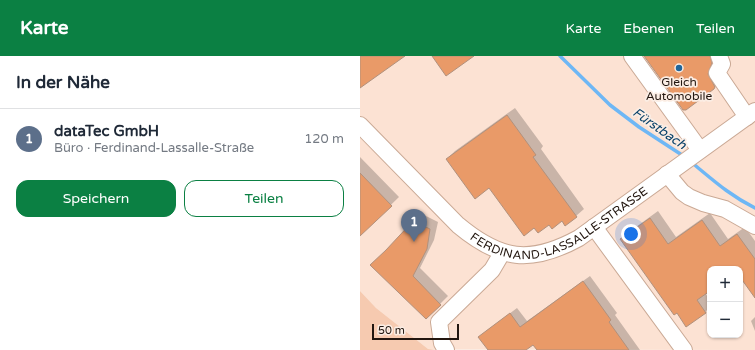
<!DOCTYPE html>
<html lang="de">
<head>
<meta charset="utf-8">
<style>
  :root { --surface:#fff; --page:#f2f2f3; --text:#1f2937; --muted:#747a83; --line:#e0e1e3; --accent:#0b8043 }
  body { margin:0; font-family:"Varela Round",sans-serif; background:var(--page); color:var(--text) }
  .controls { position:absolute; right:12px; bottom:12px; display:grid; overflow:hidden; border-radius:8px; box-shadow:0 1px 3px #0004 }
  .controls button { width:36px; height:36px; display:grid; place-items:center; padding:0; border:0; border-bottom:1px solid var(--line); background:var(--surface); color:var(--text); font:20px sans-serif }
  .scale { position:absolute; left:12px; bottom:10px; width:87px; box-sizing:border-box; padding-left:4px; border:2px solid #22160f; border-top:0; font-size:11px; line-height:14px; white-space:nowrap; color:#22160f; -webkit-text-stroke:3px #fbede4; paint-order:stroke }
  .you { position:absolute; left:271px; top:178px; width:14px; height:14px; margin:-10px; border:3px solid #fff; border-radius:50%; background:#1a73e8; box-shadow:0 0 0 6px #1a73e833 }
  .badge { display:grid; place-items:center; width:26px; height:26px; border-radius:50%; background:var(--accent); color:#fff; font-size:13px; font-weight:700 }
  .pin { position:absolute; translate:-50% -33px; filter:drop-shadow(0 1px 2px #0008) }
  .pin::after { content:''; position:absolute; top:21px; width:14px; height:12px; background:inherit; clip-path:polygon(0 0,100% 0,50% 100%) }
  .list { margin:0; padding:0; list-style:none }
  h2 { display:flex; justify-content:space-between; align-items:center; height:52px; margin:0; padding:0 16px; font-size:17px }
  h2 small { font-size:13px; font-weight:400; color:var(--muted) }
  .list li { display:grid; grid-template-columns:26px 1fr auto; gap:12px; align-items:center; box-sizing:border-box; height:60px; padding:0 16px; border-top:1px solid var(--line) }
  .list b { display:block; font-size:15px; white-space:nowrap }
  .list p { margin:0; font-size:13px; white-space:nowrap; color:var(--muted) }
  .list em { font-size:13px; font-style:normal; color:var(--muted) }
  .actions { display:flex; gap:8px; padding:12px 16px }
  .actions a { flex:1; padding:9px 0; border:1px solid var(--accent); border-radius:12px; text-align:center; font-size:14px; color:var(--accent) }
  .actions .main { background:var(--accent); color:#fff }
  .map { position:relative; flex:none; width:395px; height:294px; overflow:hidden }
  header { display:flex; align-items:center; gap:24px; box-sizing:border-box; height:56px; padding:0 20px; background:var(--accent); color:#fff }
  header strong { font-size:19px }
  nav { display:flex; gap:22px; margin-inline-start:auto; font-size:14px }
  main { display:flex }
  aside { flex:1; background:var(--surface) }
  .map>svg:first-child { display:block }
</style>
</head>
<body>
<header>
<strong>Karte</strong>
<nav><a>Karte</a><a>Ebenen</a><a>Teilen</a></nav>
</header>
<main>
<aside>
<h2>In der Nähe<small></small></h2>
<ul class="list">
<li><span class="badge" style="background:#5c6f8a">1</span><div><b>dataTec GmbH</b><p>Büro · Ferdinand-Lassalle-Straße</p></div><em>120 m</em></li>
</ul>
<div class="actions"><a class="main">Speichern</a><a>Teilen</a></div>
</aside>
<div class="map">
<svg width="395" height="294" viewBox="0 0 395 294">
  <rect width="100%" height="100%" fill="#fbede4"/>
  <path fill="#fce2d3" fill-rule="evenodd" d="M 0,0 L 395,0 L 395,294 L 68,293 L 16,252 L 0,235 ZM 350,213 L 380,213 L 380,279 L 350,279 Z"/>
  <path fill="#f6cab0" d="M 0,235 L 16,252 L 68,293 L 76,294 L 0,294 Z"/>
  <path fill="#0003" d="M 285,0 L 358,0 L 362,24 L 354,32 Z
    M 155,52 L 183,90 L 181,93 L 224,153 L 216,160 L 189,167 L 87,103 L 95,95 Z
    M 0,101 L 39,141 L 0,179 Z
    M 298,155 L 316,181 L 350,157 L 368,183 L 385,171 L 395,185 L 395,238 L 380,219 L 380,213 L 350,213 L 350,234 L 345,237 L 350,244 L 350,251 L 345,256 L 261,183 L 269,176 Z
    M 62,158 L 78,166 L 74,184 L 60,212 L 88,240 L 66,262 L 33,188 Z
    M 230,220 L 257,257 L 255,259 L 280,294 L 178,294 L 173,287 L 164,294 L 129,294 L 119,281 L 126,275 L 157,252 L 167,265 Z
    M 395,261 L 395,275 L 391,265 Z"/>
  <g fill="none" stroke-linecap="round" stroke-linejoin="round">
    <path stroke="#6eb7f5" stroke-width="3.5" d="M 200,0 L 250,49 L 279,71 L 325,101
      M 331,106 C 353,124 369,139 395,152"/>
  </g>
  <path fill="#e99a68" stroke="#b1917d" d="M 0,0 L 45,0 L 0,32 Z
    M 72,0 L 114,0 L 86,20 Z
    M 284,0 L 350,0 L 352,7 L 348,18 L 355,31 L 354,33 L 326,54 L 323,54 Z
    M 147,59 L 176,99 L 173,101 L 217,161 L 205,170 L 202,165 L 192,173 L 189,169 L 178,177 L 174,172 L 164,180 L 129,132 L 115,143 L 86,103 Z
    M 0,117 L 32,150 L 0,180 Z
    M 290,162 L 308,188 L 342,164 L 360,190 L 377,178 L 395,203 L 395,242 L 380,221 L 380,213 L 350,213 L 350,235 L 337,244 L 346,257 L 326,271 L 317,257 L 314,259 L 260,183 Z
    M 53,165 L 70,173 L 67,193 L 53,220 L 81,249 L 66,263 L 10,209 L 26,194 Z
    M 223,225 L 251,264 L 249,266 L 269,294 L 177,294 L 173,289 L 166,294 L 128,294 L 118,281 L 150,257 L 160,271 Z"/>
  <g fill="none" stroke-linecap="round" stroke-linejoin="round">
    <defs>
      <g id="minor">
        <path d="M 272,0 L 340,94"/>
        <path d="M 359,0 L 362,8 L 357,17 L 387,61"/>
        <path id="s1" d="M 0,69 L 98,169 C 140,204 170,209 219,182 L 395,55"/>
        <path d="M 307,118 L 322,136 L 329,141 L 343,147 L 365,153 L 395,170"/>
        <path d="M 234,171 L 324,294"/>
        <path d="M 86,294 L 82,287 L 79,266 L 132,214 L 142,197"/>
      </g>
    </defs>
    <use href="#minor" stroke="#caa995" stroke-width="18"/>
    <use href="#minor" stroke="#fff" stroke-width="16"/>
  </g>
  <circle fill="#20659a" stroke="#fbede4" stroke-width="1.5" cx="319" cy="12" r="4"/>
  <g text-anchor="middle" stroke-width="3.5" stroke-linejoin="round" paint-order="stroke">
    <g font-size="12" fill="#22160f" stroke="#fbede4">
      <text x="319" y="30">Gleich<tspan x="319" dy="14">Automobile</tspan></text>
    </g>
    <g font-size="12" fill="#22160f" stroke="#fbede4">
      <text dy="4" stroke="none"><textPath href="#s1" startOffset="256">FERDINAND-LASSALLE-STRASSE</textPath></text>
    </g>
    <g font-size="13" font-style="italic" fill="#084169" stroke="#fbede4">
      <text transform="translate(300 72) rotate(35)" y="5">Fürstbach</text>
    </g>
  </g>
</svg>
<div class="controls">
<button>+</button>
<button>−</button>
</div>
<div class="scale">50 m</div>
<div class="you"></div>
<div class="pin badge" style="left:54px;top:186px;background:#5c6f8a">1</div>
</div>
</main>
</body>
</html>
